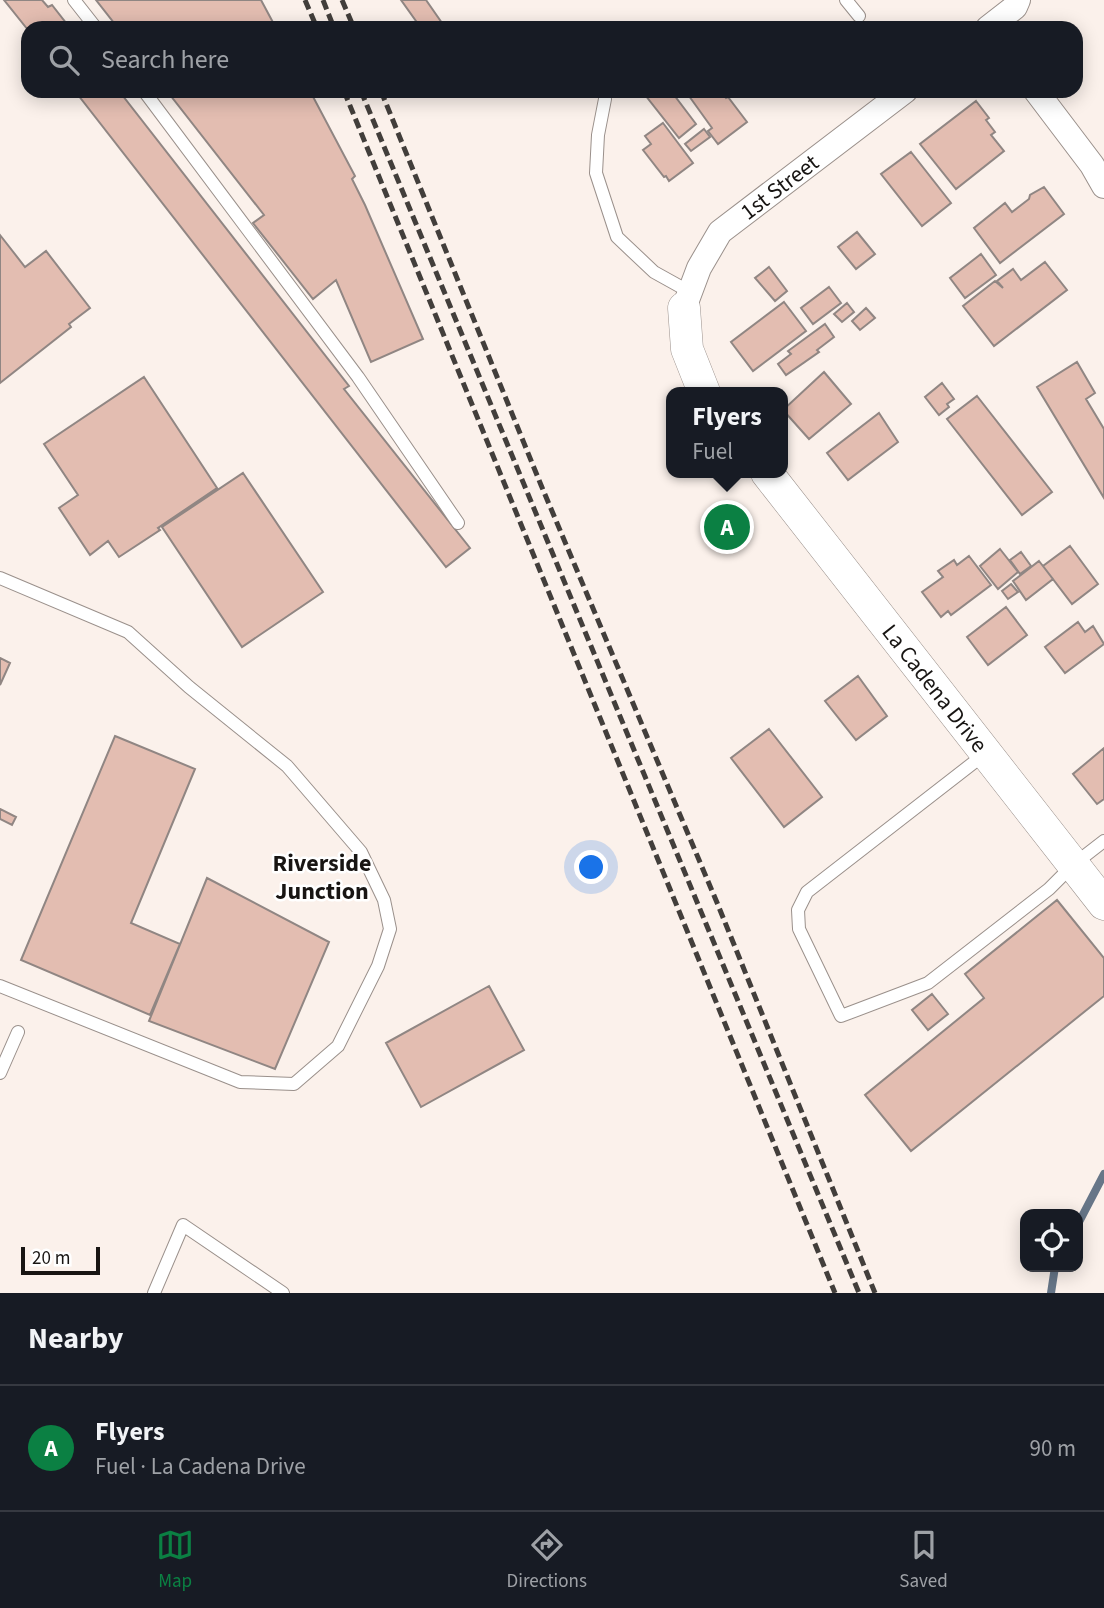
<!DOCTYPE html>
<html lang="en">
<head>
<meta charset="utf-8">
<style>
  :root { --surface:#171b24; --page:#242831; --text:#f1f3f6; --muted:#9ea1a6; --line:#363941; --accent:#0b8043 }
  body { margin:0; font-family:"Source Sans 3",sans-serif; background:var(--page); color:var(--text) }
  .controls { position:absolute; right:21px; bottom:21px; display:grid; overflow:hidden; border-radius:14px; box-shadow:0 4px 18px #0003 }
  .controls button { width:63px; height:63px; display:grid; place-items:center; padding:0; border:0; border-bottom:2px solid var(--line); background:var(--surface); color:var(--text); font:35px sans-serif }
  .scale { position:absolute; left:21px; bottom:18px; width:79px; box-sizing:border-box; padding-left:7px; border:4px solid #181513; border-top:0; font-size:19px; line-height:24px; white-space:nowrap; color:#181513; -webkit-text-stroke:5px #fff; paint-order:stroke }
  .you { position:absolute; left:592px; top:868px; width:24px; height:24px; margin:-18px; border:5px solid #fff; border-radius:50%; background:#1a73e8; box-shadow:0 0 0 10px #1a73e833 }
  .badge { display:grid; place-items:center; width:46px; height:46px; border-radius:50%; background:var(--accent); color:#fff; font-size:23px; font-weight:700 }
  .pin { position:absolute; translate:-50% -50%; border:4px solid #fff; box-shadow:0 2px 7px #0006 }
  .popup { position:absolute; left:666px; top:387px; width:122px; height:91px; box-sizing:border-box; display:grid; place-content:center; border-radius:14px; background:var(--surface); filter:drop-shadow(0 2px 5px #0005); font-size:23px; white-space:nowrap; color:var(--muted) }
  .popup b { font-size:26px; color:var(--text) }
  .popup::after { content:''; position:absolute; left:50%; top:100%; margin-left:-14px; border:14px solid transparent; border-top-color:var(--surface) }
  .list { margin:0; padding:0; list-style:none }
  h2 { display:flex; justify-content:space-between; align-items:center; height:91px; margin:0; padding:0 28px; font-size:30px }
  h2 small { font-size:23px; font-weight:400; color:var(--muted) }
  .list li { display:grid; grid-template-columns:46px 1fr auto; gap:21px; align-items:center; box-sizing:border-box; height:126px; padding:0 28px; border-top:2px solid var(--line) }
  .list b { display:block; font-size:26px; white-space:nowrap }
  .list p { margin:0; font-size:23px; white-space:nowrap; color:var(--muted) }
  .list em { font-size:23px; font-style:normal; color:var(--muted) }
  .icon { flex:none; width:38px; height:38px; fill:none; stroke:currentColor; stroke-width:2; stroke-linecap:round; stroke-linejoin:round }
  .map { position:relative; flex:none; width:1104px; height:1293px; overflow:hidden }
  .search { position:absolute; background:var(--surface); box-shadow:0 4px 18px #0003; left:21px; right:21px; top:21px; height:77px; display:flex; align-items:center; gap:18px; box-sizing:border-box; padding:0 24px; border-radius:21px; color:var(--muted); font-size:26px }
  .sheet { height:217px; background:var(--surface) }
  nav { display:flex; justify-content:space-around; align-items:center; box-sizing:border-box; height:98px; border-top:2px solid var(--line); background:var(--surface); font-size:19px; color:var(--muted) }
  nav a { display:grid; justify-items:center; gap:4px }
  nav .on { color:var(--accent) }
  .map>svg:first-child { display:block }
</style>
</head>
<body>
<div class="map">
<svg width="1104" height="1293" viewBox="0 0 1104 1293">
  <rect width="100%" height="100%" fill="#fbf1eb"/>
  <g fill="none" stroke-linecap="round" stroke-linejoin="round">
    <path stroke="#677688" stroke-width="8" d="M 1078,1224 L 1104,1174
      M 1051,1293 L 1055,1267"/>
  </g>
  <path fill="#e3bdb1" stroke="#908683" stroke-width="2" d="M 4,0 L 42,0 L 48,7 L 52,5 L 70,28 L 28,28 L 28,30 Z
    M 96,0 L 261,0 L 276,28 L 118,28 Z
    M 401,0 L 426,0 L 442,23 L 435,28 L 421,28 Z
    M 75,91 L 119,91 L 349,386 L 344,389 L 470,548 L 446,567 Z
    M 167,91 L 310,91 L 355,176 L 352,179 L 365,205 L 423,339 L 371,362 L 336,280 L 313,299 L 253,223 L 264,215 Z
    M 642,91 L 671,91 L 696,124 L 679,138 Z
    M 695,91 L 720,91 L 726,98 L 728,97 L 747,122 L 718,144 L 708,131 L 712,128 L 689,96 Z
    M 976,101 L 989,118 L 986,120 L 995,132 L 991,135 L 1004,151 L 956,189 L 920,144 Z
    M 663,123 L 693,163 L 669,181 L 666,176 L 664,177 L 643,150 L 651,144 L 645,136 Z
    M 704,129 L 710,137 L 691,151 L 685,144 Z
    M 911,152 L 951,203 L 922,226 L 881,174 Z
    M 1044,187 L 1064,214 L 1000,263 L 974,228 L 1005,203 L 1012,212 L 1029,199 L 1030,195 Z
    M 857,232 L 875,254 L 856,269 L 838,247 Z
    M 0,235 L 25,267 L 46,251 L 90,308 L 69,324 L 71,327 L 0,383 Z
    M 981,254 L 996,275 L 965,298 L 950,278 Z
    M 1045,262 L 1067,290 L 994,346 L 963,306 L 995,281 L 1003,288 L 997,281 L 1013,269 L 1021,280 Z
    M 769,267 L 787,291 L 775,301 L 755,278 Z
    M 829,287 L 841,303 L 813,324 L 801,308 Z
    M 784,302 L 806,331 L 753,371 L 731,342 Z
    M 847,303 L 854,312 L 842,322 L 834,314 Z
    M 866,308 L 875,318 L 860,330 L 852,321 Z
    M 825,324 L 834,337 L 817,350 L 819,352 L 786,375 L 778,364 L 791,354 L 788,351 Z
    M 1077,362 L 1095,393 L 1086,399 L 1104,429 L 1104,498 L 1037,387 Z
    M 824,372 L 851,404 L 809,439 L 783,410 Z
    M 144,377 L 217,488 L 158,528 L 160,530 L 119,557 L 108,541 L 90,555 L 59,508 L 78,495 L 44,444 Z
    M 942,383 L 954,399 L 947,404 L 949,407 L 939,415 L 925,397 Z
    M 977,396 L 1052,492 L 1022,515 L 947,419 Z
    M 879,413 L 898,442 L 848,480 L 827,453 Z
    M 243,473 L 323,592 L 242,647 L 162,527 Z
    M 1070,546 L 1098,584 L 1072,604 L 1043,566 Z
    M 1000,549 L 1018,572 L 998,589 L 980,566 Z
    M 1021,552 L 1031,566 L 1020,574 L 1010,560 Z
    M 969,556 L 991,585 L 951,615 L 948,611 L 941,617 L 922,592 L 943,577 L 938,571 L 954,560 L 957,565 Z
    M 1039,561 L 1053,579 L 1026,600 L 1013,581 Z
    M 1011,584 L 1018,592 L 1008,599 L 1002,591 Z
    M 1006,607 L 1027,635 L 988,665 L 967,637 Z
    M 1078,622 L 1085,632 L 1093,626 L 1104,644 L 1065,673 L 1045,647 Z
    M 0,658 L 10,663 L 0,685 Z
    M 858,676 L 887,716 L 856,740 L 825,701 Z
    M 769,729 L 822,797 L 784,827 L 731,758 Z
    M 115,736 L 195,769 L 131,923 L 180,944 L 150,1015 L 21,960 Z
    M 1104,748 L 1104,799 L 1097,804 L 1073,774 Z
    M 0,809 L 16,817 L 12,825 L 0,819 Z
    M 207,878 L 329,942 L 275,1069 L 149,1021 Z
    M 1057,900 L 1104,958 L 1104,996 L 911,1151 L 865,1095 L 984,998 L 965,974 Z
    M 489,986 L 524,1050 L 421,1107 L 386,1043 Z
    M 932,994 L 948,1014 L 928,1030 L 912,1010 Z"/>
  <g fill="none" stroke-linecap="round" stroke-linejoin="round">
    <defs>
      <path id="service" d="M 74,0 L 96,28
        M 846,0 L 859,16
        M 144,91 L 358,377 L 458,523
        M 605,99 L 598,135 L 596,173 L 617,237 L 654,272 L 690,292
        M 0,578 L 128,632 L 189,687 L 287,766 L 361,852 L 384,900 L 390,929 L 378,966 L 338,1046 L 294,1084 L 240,1082 L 0,986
        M 986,753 L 807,892 L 798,910 L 799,929 L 841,1016 L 928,983 L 1049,889 L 1073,865 L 1104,841
        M 0,1073 L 18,1032
        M 154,1293 L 183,1225 L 283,1293"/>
      <g id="minor">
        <path d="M 988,28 L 1015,7 L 1018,0"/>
        <path d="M 1036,91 L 1092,165 L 1104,186"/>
        <path id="s1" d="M 684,308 L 699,268 L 720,232 L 905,91"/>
      </g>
      <g id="tertiary">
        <path d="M 684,308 L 687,349 L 704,392"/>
        <path id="s2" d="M 767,473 L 1104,904"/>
      </g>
    </defs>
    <use href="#service" stroke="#9a908b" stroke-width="14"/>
    <use href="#minor" stroke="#9a908b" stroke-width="26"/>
    <use href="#tertiary" stroke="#9a908b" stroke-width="33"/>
    <use href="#service" stroke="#fff" stroke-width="12"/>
    <use href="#minor" stroke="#fff" stroke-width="24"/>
    <use href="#tertiary" stroke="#fff" stroke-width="32"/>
    <path stroke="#423e3b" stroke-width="5" stroke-dasharray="10 5" stroke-linecap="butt" d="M 305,0 L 317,28
      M 323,0 L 334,28
      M 342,0 L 354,28
      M 344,91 L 835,1293
      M 361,91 L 859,1293
      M 381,91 L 541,485 L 718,905 L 875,1293"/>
  </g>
  <g text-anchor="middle" stroke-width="5" stroke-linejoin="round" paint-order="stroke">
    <g font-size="23" fill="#181513" stroke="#fff">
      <text dy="8" stroke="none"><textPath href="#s1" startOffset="159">1st Street</textPath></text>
      <text dy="8" stroke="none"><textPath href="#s2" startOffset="273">La Cadena Drive</textPath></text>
    </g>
    <g font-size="24" font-weight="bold" fill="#181513" stroke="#fff">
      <text x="322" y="871">Riverside<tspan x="322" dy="28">Junction</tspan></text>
    </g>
  </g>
</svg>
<div class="controls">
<button><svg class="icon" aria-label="locate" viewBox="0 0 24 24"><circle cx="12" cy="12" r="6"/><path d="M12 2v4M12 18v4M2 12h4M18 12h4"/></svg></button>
</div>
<div class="scale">20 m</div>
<div class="you"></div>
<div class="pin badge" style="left:727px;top:527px">A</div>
<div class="popup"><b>Flyers</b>Fuel</div>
<div class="search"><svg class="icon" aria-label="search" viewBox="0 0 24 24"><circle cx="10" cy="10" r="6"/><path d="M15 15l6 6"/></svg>Search here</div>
</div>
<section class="sheet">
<h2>Nearby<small></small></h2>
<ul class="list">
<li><span class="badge">A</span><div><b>Flyers</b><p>Fuel · La Cadena Drive</p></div><em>90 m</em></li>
</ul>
</section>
<nav>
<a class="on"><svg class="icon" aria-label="map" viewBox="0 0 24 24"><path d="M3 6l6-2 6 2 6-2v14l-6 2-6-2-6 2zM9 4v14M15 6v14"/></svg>Map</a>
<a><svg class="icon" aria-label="directions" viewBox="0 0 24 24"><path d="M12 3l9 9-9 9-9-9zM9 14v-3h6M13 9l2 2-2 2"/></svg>Directions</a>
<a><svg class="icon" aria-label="saved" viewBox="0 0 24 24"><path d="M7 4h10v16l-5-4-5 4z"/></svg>Saved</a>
</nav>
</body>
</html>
